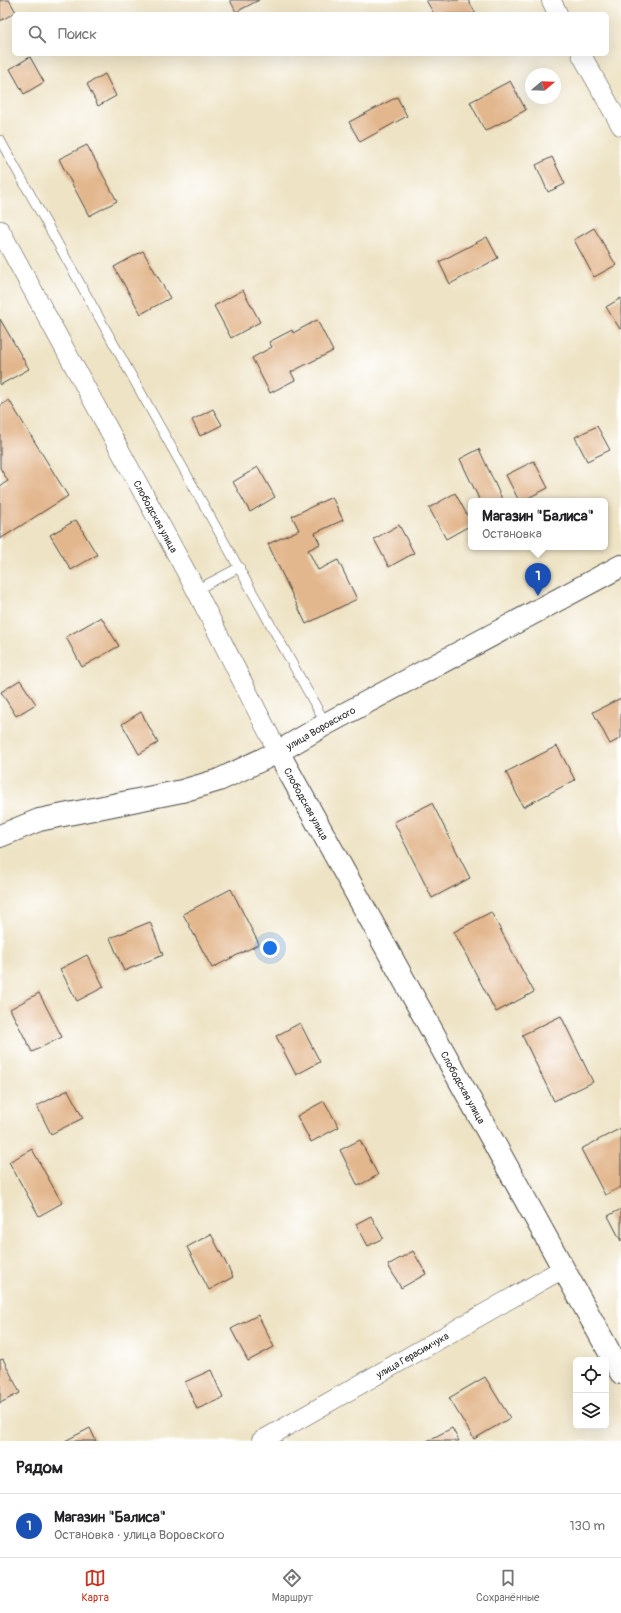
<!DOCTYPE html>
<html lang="ru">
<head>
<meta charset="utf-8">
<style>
  :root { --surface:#fff; --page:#f6f6f6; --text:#202124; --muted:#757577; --line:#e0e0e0; --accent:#c8321e }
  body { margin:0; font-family:Pangolin,sans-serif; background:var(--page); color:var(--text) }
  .controls { position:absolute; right:12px; bottom:12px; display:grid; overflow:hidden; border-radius:6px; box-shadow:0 4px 16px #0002 }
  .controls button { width:36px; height:36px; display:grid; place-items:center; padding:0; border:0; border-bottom:1px solid var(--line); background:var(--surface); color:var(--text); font:20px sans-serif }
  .compass { position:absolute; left:525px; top:68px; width:36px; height:36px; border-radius:50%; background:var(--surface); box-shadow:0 4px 16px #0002; rotate:71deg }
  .you { position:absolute; left:270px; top:948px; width:14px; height:14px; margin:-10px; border:3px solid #fff; border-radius:50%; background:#1a73e8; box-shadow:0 0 0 6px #1a73e833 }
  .badge { display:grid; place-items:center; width:26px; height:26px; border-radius:50%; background:var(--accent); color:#fff; font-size:13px; font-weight:700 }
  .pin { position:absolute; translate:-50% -33px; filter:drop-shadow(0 1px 2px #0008) }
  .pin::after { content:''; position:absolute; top:21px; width:14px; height:12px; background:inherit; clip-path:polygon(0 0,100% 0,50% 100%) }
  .popup { position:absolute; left:468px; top:498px; width:140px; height:52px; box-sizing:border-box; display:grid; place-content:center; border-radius:6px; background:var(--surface); filter:drop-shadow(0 1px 3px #0005); font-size:13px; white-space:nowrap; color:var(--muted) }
  .popup b { font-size:15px; color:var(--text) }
  .popup::after { content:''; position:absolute; left:50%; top:100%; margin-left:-8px; border:8px solid transparent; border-top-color:var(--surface) }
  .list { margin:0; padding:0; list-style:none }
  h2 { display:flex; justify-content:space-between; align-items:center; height:52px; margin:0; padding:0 16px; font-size:17px }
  h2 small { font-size:13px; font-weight:400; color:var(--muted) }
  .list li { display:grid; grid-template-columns:26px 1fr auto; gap:12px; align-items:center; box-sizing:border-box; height:64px; padding:0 16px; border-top:1px solid var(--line) }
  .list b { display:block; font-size:15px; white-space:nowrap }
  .list p { margin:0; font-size:13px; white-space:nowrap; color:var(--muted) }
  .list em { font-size:13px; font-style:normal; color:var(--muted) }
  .icon { flex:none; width:22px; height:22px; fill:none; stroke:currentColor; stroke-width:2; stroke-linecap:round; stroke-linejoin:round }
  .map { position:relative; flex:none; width:621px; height:1441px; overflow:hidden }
  .search { position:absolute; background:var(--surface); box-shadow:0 4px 16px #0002; left:12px; right:12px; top:12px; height:44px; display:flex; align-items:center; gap:10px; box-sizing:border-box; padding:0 14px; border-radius:6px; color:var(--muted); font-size:15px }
  .sheet { height:116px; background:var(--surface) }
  nav { display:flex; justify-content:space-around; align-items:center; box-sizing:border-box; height:56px; border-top:1px solid var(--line); background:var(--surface); font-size:11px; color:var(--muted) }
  nav a { display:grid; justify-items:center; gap:2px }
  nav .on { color:var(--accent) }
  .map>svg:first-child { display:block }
</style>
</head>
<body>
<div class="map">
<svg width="621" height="1441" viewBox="0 0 621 1441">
  <rect width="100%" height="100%" fill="#fff"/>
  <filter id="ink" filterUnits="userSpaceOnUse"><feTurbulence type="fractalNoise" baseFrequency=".025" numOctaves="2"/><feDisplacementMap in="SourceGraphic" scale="8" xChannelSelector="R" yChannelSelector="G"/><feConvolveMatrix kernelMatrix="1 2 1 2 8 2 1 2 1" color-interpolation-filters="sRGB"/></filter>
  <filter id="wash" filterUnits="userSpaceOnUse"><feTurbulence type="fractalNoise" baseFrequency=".012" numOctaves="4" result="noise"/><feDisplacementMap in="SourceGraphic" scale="16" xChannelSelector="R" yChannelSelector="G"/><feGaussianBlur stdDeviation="0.9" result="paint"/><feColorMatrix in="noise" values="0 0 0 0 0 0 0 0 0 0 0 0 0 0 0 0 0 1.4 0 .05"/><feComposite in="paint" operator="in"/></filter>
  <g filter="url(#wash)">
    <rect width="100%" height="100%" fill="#eee3c5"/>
    <g id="blocks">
      <path fill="#e3b78e" d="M 0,0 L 9,0 L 16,12 L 0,21 Z
        M 230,0 L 259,0 L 236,12 Z
        M 426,0 L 468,0 L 476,14 L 434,14 Z
        M 30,57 L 44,82 L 24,94 L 10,69 Z
        M 105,74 L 116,96 L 98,106 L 87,84 Z
        M 510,81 L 526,110 L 485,131 L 470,102 Z
        M 397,97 L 407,116 L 360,142 L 349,122 Z
        M 87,145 L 117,201 L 89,216 L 59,159 Z
        M 552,157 L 565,184 L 548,192 L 536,165 Z
        M 594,228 L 616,265 L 594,277 L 574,240 Z
        M 487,237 L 498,258 L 450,284 L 439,262 Z
        M 143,251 L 170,298 L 141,314 L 114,267 Z
        M 243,290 L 260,322 L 231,338 L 214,306 Z
        M 621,298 L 621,328 L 620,329 L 606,307 Z
        M 0,319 L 29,369 L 0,385 Z
        M 317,320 L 333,351 L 291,372 L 295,380 L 270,393 L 252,358 L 272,347 L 269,342 L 292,330 L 293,333 Z
        M 9,400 L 68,496 L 0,539 L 0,486 L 8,481 L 0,468 L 0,406 Z
        M 213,409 L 222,425 L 200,436 L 192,420 Z
        M 597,426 L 610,450 L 587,461 L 575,437 Z
        M 479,449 L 503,501 L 480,501 L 460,459 Z
        M 534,461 L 548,488 L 522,501 L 519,501 L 506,475 Z
        M 258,467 L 275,497 L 250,512 L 233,482 Z
        M 455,493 L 471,522 L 471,525 L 446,539 L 429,508 Z
        M 332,497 L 343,520 L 315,533 L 320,544 L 308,550 L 318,570 L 338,560 L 357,599 L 306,624 L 268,544 L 299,530 L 292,516 Z
        M 76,520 L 97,555 L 71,570 L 50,535 Z
        M 399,525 L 414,553 L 389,567 L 374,539 Z
        M 101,617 L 119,646 L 82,667 L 66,637 Z
        M 20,680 L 36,704 L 16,716 L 1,692 Z
        M 621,698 L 621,738 L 610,744 L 593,712 Z
        M 141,712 L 158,743 L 139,754 L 122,724 Z
        M 557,746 L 575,780 L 523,807 L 506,772 Z
        M 432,803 L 470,878 L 432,898 L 394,822 Z
        M 231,889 L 259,944 L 212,968 L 183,914 Z
        M 491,912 L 534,992 L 496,1012 L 454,932 Z
        M 150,922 L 163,955 L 124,971 L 110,938 Z
        M 87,955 L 104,987 L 77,1001 L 60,969 Z
        M 39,993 L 62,1037 L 32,1052 L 10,1009 Z
        M 561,1016 L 593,1082 L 554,1101 L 522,1035 Z
        M 300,1023 L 320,1062 L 296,1075 L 276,1036 Z
        M 68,1090 L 83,1118 L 51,1134 L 37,1106 Z
        M 324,1101 L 339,1127 L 311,1142 L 297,1116 Z
        M 621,1128 L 621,1187 L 605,1195 L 581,1149 Z
        M 360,1140 L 378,1175 L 358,1186 L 340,1150 Z
        M 32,1149 L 62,1203 L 39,1216 L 9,1162 Z
        M 621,1209 L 621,1241 L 608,1216 Z
        M 371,1216 L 383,1238 L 368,1246 L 356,1224 Z
        M 211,1234 L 233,1277 L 209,1290 L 187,1247 Z
        M 413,1251 L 426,1274 L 401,1288 L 388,1265 Z
        M 258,1315 L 274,1347 L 248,1361 L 231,1329 Z
        M 3,1359 L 20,1393 L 0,1403 L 0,1360 Z
        M 211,1370 L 223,1398 L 197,1409 L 185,1382 Z
        M 485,1377 L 510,1418 L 474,1439 L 449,1398 Z
        M 90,1428 L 96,1441 L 65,1441 Z
        M 452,1428 L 459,1441 L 427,1441 Z"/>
    </g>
  </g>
  <g filter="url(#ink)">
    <use href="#blocks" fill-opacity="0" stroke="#484742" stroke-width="1"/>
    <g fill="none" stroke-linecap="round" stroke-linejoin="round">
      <defs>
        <path id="service" d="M 0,140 L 326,724
          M 196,590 L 240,567"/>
        <g id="minor">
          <path d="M 551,0 L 558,14"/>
          <path d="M 581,54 L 621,126"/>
          <path id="s1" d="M 0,230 L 196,590 L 278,752"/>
          <path id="s2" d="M 261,1441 L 564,1268"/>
        </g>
        <g id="tertiary">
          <path id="s3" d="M 278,752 L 621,1373"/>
        </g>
        <g id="primary">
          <path id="s4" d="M 0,836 L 39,820 L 182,791 L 219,780 L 278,752 L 326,724 L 621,566"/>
        </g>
      </defs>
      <use href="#service" stroke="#484742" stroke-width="10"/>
      <use href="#minor" stroke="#484742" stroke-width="20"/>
      <use href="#tertiary" stroke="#484742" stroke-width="24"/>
      <use href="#primary" stroke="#484742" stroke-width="24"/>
      <use href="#service" stroke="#fff" stroke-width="9"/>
      <use href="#minor" stroke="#fff" stroke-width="19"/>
      <use href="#tertiary" stroke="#fff" stroke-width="22"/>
      <use href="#primary" stroke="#fff" stroke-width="22"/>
    </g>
  </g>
  <g text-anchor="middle" stroke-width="3" stroke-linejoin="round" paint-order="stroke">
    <g font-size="10" fill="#2b2b2b" stroke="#fff">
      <text dy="4" stroke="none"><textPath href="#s1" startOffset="326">Слободская улица</textPath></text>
      <text dy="4" stroke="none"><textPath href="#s4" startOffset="341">улица Воровского</textPath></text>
      <text dy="4" stroke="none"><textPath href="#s3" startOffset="59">Слободская улица</textPath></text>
      <text dy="4" stroke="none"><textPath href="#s3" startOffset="383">Слободская улица</textPath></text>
      <text dy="4" stroke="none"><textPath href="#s2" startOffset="174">улица Герасимчука</textPath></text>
    </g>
  </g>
</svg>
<div class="controls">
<button><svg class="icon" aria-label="locate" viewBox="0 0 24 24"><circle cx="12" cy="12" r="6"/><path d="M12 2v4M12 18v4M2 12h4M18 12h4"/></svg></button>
<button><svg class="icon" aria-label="layers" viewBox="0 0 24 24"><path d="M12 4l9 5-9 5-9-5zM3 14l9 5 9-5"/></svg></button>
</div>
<svg class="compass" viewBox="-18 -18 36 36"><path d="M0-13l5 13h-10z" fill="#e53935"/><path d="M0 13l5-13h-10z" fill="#757577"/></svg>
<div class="you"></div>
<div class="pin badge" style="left:538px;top:596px;background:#1a4fb4">1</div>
<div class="popup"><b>Магазин &quot;Балиса&quot;</b>Остановка</div>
<div class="search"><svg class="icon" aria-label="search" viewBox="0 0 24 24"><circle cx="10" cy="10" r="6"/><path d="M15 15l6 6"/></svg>Поиск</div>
</div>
<section class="sheet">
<h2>Рядом<small></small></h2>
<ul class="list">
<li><span class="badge" style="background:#1a4fb4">1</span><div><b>Магазин &quot;Балиса&quot;</b><p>Остановка · улица Воровского</p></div><em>130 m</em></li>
</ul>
</section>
<nav>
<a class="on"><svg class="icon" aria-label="map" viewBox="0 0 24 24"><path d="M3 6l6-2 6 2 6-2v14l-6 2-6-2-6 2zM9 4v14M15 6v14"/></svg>Карта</a>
<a><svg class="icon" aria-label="directions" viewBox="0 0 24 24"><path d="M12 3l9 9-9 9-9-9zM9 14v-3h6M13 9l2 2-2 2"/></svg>Маршрут</a>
<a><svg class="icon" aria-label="saved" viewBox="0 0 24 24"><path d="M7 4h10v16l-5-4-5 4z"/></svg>Сохранённые</a>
</nav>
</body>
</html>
